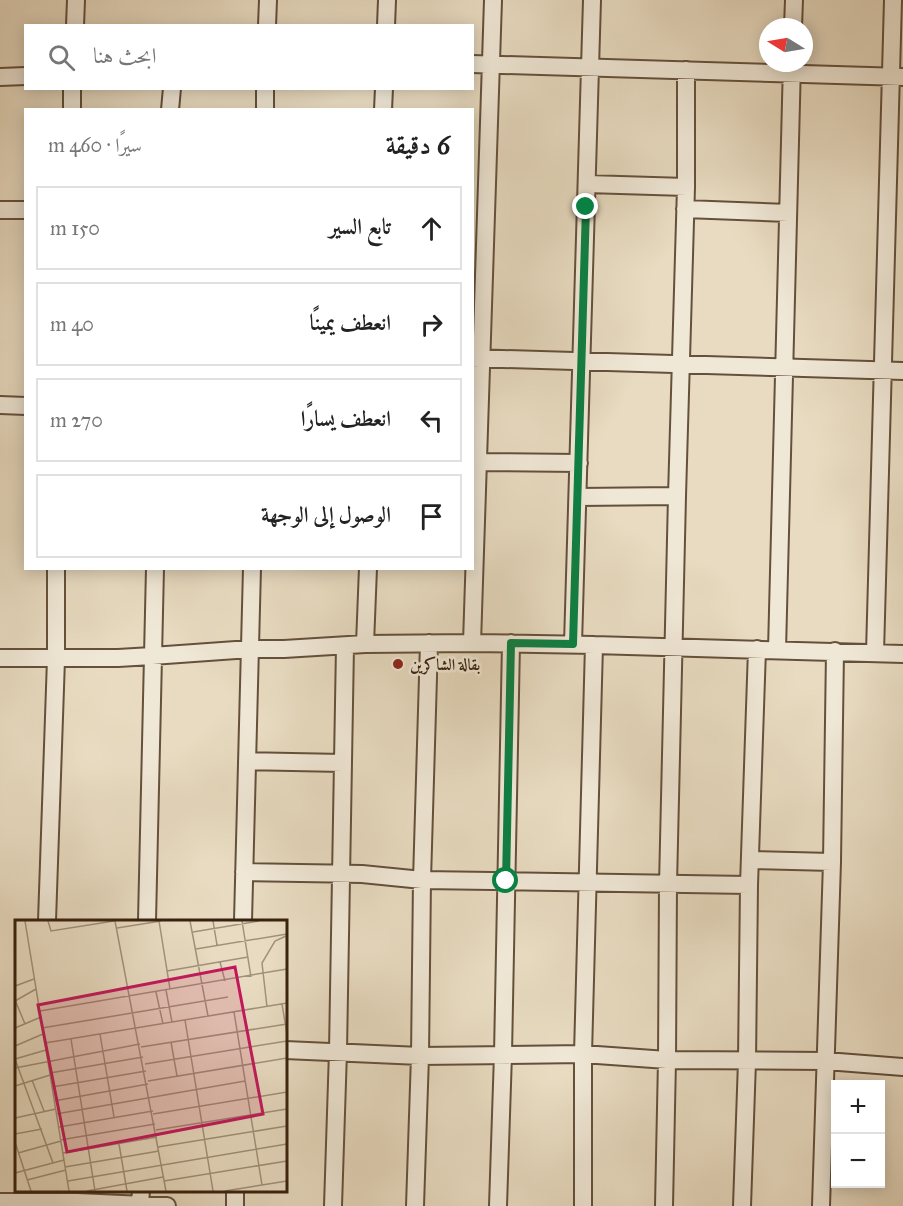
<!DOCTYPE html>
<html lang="ar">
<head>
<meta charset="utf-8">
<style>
  :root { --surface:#fff; --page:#f2f2f2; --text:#222; --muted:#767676; --line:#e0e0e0 }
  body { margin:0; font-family:"IM FELL Great Primer",Amiri,serif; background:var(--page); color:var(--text); direction:rtl }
  .controls { position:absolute; right:18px; bottom:18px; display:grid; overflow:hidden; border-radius:0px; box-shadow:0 3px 15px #0003 }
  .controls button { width:54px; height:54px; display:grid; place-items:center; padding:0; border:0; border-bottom:2px solid var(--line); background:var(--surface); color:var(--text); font:30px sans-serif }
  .compass { position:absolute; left:759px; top:18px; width:54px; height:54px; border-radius:50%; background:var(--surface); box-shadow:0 3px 15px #0003; rotate:281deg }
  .stop { position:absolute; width:18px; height:18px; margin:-14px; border:4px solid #0b8043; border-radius:50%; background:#fff }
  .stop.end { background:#0b8043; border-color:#fff; box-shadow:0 2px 6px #0008 }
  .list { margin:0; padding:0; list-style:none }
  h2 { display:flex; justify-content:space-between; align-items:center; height:78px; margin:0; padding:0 24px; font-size:26px }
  h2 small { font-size:20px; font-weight:400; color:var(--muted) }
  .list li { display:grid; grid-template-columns:39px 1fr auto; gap:18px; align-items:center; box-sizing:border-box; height:84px; margin:0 12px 12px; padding:0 12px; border:2px solid var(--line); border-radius:0px }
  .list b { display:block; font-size:22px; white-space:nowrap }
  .list em { font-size:20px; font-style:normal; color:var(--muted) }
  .icon { flex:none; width:33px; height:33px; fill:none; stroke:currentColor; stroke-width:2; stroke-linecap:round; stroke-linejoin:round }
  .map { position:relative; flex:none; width:903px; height:1206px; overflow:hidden; direction:ltr }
  .search { position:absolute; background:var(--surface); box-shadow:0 3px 15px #0003; left:24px; top:24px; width:450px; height:66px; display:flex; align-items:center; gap:15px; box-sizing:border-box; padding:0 21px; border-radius:0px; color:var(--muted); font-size:22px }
  .panel { position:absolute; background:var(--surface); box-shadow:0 3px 15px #0003; left:24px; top:108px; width:450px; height:462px; border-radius:0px; direction:rtl }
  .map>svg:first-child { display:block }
</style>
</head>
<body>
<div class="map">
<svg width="903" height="1206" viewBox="0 0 903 1206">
  <rect width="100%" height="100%" fill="#e8dbc1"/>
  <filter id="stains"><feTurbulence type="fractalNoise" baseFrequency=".00333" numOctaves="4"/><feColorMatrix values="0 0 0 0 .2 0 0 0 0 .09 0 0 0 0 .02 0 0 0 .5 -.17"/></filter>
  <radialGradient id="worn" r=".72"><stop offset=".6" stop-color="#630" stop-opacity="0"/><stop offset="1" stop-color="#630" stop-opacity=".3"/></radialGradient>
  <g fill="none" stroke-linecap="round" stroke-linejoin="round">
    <defs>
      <path id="minor" d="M 75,26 L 76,0
        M 267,26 L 268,0
        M 386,26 L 387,0
        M 793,27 L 794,0
        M 472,64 L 903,77
        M 0,77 L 26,76
        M 72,110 L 72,88
        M 170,110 L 172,88
        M 265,110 L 265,88
        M 383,110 L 384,88
        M 587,184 L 686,187
        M 685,209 L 788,213
        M 0,210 L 26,210
        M 472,358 L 903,371
        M 0,405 L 26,406
        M 472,462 L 579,463
        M 578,497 L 677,496
        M 472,643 L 493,0
        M 365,644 L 368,568
        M 573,644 L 592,0
        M 777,650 L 792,63
        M 875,653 L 893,0
        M 0,658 L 118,658 L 152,656 L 250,649 L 284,649 L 365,644 L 472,643 L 594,645 L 903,654
        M 247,761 L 343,763
        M 750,860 L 832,862
        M 244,872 L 362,874 L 422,880 L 749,885
        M 47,921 L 56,659 L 56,568
        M 147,921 L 155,568
        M 243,921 L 252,568
        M 285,1050 L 420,1056 L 583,1054 L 667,1060 L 826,1061 L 903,1067
        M 0,1202 L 77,1202 L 167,1206
        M 140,1205 L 141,1190
        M 235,1206 L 235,1190
        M 333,1206 L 338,1051 L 345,646
        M 415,1206 L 420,1056 L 422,880 L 429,643
        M 498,1206 L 503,1054 L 511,643
        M 583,1206 L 583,1054 L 594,645
        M 664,1206 L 667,1060 L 668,885 L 677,496 L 686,187 L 686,70
        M 742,1206 L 747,1061 L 749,885 L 757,649
        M 821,1206 L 832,862 L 835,651"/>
    </defs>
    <use href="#minor" stroke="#65503c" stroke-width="20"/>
    <use href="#minor" stroke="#f0e8d7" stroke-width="16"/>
  </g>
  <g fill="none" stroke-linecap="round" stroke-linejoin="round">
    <path stroke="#0b8043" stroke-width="8" d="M 506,881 L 511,643 L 573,644 L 586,207"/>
  </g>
  <circle fill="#8f2418" stroke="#f0e8d7" stroke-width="2" cx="398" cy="664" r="6"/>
  <g text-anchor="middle" stroke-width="5" stroke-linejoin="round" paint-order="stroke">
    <g font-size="16" font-weight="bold" fill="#39210f" stroke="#f0e8d7" text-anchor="start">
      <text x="410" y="670">بقالة الشاكرين</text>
    </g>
  </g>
  <g transform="translate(15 920)">
    <rect width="272" height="272" fill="#e8dbc1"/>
    <path fill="none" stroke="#a2917a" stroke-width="1.5" d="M 10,1 L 54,271M 33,1 L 36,11 L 99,1M 100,1 L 151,271M 144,1 L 155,69M 175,1 L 193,96M 198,1 L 202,25M 227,1 L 236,57M 102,8 L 146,1M 178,12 L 244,1M 181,29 L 272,14M 205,42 L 210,61M 152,51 L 233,37M 0,66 L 19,59M 151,70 L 157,102M 141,72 L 148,104M 0,80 L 10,104M 0,81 L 21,69M 267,84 L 272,114M 252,87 L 247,43 L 260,21 L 271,16M 25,91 L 272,49M 219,92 L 247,265M 170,100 L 198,271M 0,108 L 26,97M 27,108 L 213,77M 85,114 L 99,197M 56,119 L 80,271M 156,122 L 162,156M 30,123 L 272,83M 0,126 L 28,114M 126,127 L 272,104M 0,139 L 38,243M 0,139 L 31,130M 130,144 L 272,121M 0,148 L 125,124M 35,153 L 128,137M 17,160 L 29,191M 133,161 L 272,138M 0,166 L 35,155M 37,167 L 131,151M 39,181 L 133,164M 41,194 L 230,161M 138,194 L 272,172M 0,198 L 41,189M 44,207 L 138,191M 141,210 L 272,189M 0,214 L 27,209M 45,220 L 140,204M 0,222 L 16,271M 104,224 L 112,271M 143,227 L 272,206M 3,233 L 46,221M 48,233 L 142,217M 50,247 L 144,231M 0,253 L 49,240M 12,260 L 51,250M 53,261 L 272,224M 149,261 L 272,241M 72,271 L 148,257M 210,271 L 272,261"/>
    <path fill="#c2185b" fill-opacity="0.15" stroke="#c2185b" stroke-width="3" d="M 220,47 L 248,194 L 52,232 L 23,85 Z"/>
    <rect width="272" height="272" fill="none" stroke="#39210f" stroke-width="3"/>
  </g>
  <rect width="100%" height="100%" filter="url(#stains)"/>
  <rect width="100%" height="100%" fill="url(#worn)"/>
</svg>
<div class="controls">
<button>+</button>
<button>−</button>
</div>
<svg class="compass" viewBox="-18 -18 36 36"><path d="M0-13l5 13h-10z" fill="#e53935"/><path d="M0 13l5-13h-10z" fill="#767676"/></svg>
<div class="stop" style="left:506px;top:881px"></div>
<div class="stop end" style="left:586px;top:207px"></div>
<div class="search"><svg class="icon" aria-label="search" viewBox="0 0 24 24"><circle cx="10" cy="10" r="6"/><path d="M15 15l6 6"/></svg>ابحث هنا</div>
<section class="panel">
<h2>6 دقيقة<small>سيرًا · 460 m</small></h2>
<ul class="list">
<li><svg class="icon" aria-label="ahead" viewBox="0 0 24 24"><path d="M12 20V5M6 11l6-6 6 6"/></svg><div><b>تابع السير</b></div><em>150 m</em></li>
<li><svg class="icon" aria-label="right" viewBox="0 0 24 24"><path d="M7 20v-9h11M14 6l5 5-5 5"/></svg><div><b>انعطف يمينًا</b></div><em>40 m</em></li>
<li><svg class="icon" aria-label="left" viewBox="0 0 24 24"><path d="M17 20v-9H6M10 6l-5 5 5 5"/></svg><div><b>انعطف يسارًا</b></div><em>270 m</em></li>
<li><svg class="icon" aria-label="arrive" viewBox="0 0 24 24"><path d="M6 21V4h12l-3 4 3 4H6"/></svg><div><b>الوصول إلى الوجهة</b></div></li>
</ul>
</section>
</div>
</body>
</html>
